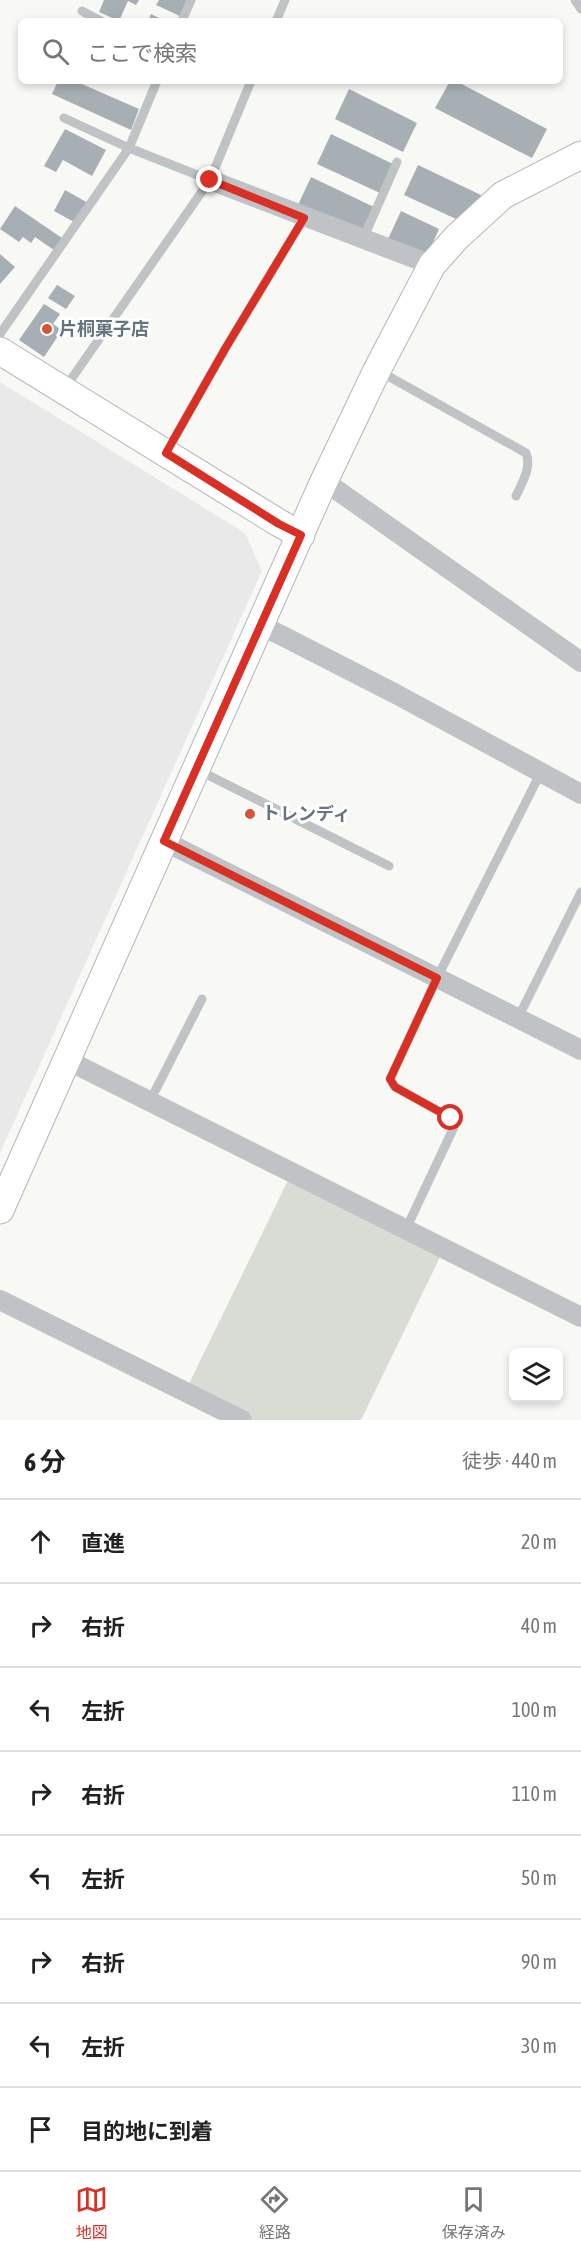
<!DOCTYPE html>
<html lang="ja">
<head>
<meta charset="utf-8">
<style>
  :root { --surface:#fff; --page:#f6f6f6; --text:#222; --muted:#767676; --line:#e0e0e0; --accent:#d93025 }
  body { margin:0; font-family:"Asap Condensed","Noto Sans JP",sans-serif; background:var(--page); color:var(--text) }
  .controls { position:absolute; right:18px; bottom:18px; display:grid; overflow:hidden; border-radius:9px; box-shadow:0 3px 9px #0003 }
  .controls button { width:54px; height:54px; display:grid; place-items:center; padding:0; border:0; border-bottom:2px solid var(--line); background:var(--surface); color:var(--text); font:30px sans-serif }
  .stop { position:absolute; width:18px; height:18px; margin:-14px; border:4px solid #d93025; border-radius:50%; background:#fff }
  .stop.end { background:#d93025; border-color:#fff; box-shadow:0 2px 6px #0008 }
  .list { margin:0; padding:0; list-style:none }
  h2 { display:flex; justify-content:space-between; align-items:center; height:78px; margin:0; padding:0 24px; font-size:26px }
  h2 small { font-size:20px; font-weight:400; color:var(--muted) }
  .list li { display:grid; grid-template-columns:39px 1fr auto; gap:18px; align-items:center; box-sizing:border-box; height:84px; padding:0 24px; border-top:2px solid var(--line) }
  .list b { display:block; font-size:22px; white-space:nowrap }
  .list em { font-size:20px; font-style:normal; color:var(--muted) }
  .icon { flex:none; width:33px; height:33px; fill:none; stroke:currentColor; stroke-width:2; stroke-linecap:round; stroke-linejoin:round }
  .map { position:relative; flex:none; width:581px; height:1420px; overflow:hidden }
  .search { position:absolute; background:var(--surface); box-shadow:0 3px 9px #0003; left:18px; right:18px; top:18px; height:66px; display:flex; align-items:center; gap:15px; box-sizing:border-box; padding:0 21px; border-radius:9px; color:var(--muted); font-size:22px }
  .sheet { height:750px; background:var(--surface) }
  nav { display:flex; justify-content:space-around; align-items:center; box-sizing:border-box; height:84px; border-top:2px solid var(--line); background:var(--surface); font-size:16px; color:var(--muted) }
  nav a { display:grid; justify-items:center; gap:3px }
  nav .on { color:var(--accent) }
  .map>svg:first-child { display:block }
</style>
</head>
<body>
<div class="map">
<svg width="581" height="1420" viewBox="0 0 581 1420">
  <rect width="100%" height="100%" fill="#f8f8f5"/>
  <path fill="#e8e9e8" d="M 0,382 L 245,533 L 262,571 L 0,1153 Z"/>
  <path fill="#d8dcd5" d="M 292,1172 L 444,1249 L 361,1420 L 242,1420 L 185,1392 Z"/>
  <path fill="#a7aeb4" d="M 104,0 L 139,0 L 136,5 L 128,1 L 119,21 L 99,12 Z
    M 159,0 L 190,0 L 182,17 L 156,5 Z
    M 151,14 L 165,21 L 148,21 Z
    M 58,81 L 75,81 L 139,109 L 131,130 L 52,94 Z
    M 450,81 L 456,81 L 547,129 L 532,158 L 435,108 Z
    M 349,89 L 417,123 L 403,152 L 335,119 Z
    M 65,129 L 106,150 L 92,176 L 63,160 L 56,172 L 44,166 Z
    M 331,134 L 393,164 L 380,193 L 317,164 Z
    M 418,165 L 481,195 L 467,224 L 404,195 Z
    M 311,177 L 374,207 L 360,236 L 297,207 Z
    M 65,190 L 88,203 L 76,223 L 54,211 Z
    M 15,206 L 62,238 L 54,250 L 35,237 L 31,243 L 23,237 L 19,242 L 0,229 Z
    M 401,211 L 439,229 L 426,258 L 387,241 Z
    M 0,254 L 15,267 L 0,284 Z
    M 57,285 L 75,296 L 66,309 L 48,298 Z
    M 44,304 L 60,314 L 53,324 L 62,330 L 44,357 L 19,340 Z"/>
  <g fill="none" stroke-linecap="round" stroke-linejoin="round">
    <defs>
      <path id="secondary" d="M 0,351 L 279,523 L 301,535
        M 0,1210 L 324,481 L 377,370 L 432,265 L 457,237 L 503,195 L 581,155"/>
    </defs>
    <use href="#secondary" stroke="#b1b7bb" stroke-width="29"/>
    <path stroke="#bfc3c6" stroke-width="9" d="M 575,0 L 581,9
      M 82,11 L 101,21
      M 182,21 L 191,0
      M 276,21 L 285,0
      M 64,118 L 129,148 L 210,180
      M 363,239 L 397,162
      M 0,334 L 129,148 L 157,81
      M 379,371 L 526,453 C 532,467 522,483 516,496
      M 65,388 L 210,180 L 251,81
      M 167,451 L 225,349 L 304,218
      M 198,770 L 389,866
      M 518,1018 L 581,892
      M 150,1101 L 202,999
      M 406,1229 L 454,1127 L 451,1118 L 395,1087 L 390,1079 L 437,978 L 541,772"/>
    <path stroke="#bfc3c6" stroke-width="20" d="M 210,180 L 432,265
      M 324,481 L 581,662
      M 261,625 L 394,693 L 581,794
      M 164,841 L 581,1050
      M 67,1060 L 581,1317
      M 0,1300 L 242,1420"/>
    <use href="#secondary" stroke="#fff" stroke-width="27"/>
  </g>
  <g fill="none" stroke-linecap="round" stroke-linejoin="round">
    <path stroke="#d93025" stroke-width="8" d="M 210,180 L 304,218 L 225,349 L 166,453 L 279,524 L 301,535 L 164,841 L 437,978 L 390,1079 L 395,1087 L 451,1118"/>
  </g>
  <g fill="#d65537" stroke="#fff" stroke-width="2">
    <circle cx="47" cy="329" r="6"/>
    <circle cx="250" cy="814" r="6"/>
  </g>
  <g text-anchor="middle" stroke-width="6" stroke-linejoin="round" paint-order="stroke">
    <g font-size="18" font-weight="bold" fill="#65747e" stroke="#fff" text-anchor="start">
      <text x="59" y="335">片桐菓子店</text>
      <text x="262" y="820">トレンディ</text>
    </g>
  </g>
</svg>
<div class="controls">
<button><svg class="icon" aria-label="layers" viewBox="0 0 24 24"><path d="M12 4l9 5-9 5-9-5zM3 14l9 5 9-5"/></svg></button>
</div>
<div class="stop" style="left:451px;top:1118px"></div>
<div class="stop end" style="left:210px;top:180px"></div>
<div class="search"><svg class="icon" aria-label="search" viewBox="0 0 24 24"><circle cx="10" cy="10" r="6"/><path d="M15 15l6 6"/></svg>ここで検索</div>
</div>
<section class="sheet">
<h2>6 分<small>徒歩 · 440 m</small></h2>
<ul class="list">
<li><svg class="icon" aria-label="ahead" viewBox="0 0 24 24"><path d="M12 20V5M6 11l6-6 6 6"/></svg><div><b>直進</b></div><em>20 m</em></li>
<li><svg class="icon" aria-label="right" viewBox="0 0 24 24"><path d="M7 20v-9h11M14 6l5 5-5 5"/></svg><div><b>右折</b></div><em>40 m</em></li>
<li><svg class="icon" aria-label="left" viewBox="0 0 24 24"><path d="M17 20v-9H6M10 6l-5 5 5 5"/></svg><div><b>左折</b></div><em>100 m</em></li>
<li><svg class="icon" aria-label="right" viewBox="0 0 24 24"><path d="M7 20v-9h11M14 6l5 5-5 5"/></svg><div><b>右折</b></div><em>110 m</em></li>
<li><svg class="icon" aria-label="left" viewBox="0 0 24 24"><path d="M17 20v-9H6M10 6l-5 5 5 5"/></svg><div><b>左折</b></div><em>50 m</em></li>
<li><svg class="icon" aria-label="right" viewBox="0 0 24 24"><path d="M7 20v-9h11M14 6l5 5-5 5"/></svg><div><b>右折</b></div><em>90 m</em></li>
<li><svg class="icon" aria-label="left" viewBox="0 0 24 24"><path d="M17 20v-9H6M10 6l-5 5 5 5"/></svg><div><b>左折</b></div><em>30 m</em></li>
<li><svg class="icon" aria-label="arrive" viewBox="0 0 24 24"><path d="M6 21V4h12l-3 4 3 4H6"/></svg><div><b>目的地に到着</b></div></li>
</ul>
</section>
<nav>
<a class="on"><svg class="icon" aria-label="map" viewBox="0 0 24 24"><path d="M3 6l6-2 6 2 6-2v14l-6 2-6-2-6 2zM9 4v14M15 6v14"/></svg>地図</a>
<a><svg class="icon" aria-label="directions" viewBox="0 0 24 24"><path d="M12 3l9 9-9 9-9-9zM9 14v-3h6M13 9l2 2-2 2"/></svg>経路</a>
<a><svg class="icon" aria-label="saved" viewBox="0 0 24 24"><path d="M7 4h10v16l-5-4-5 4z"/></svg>保存済み</a>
</nav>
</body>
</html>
